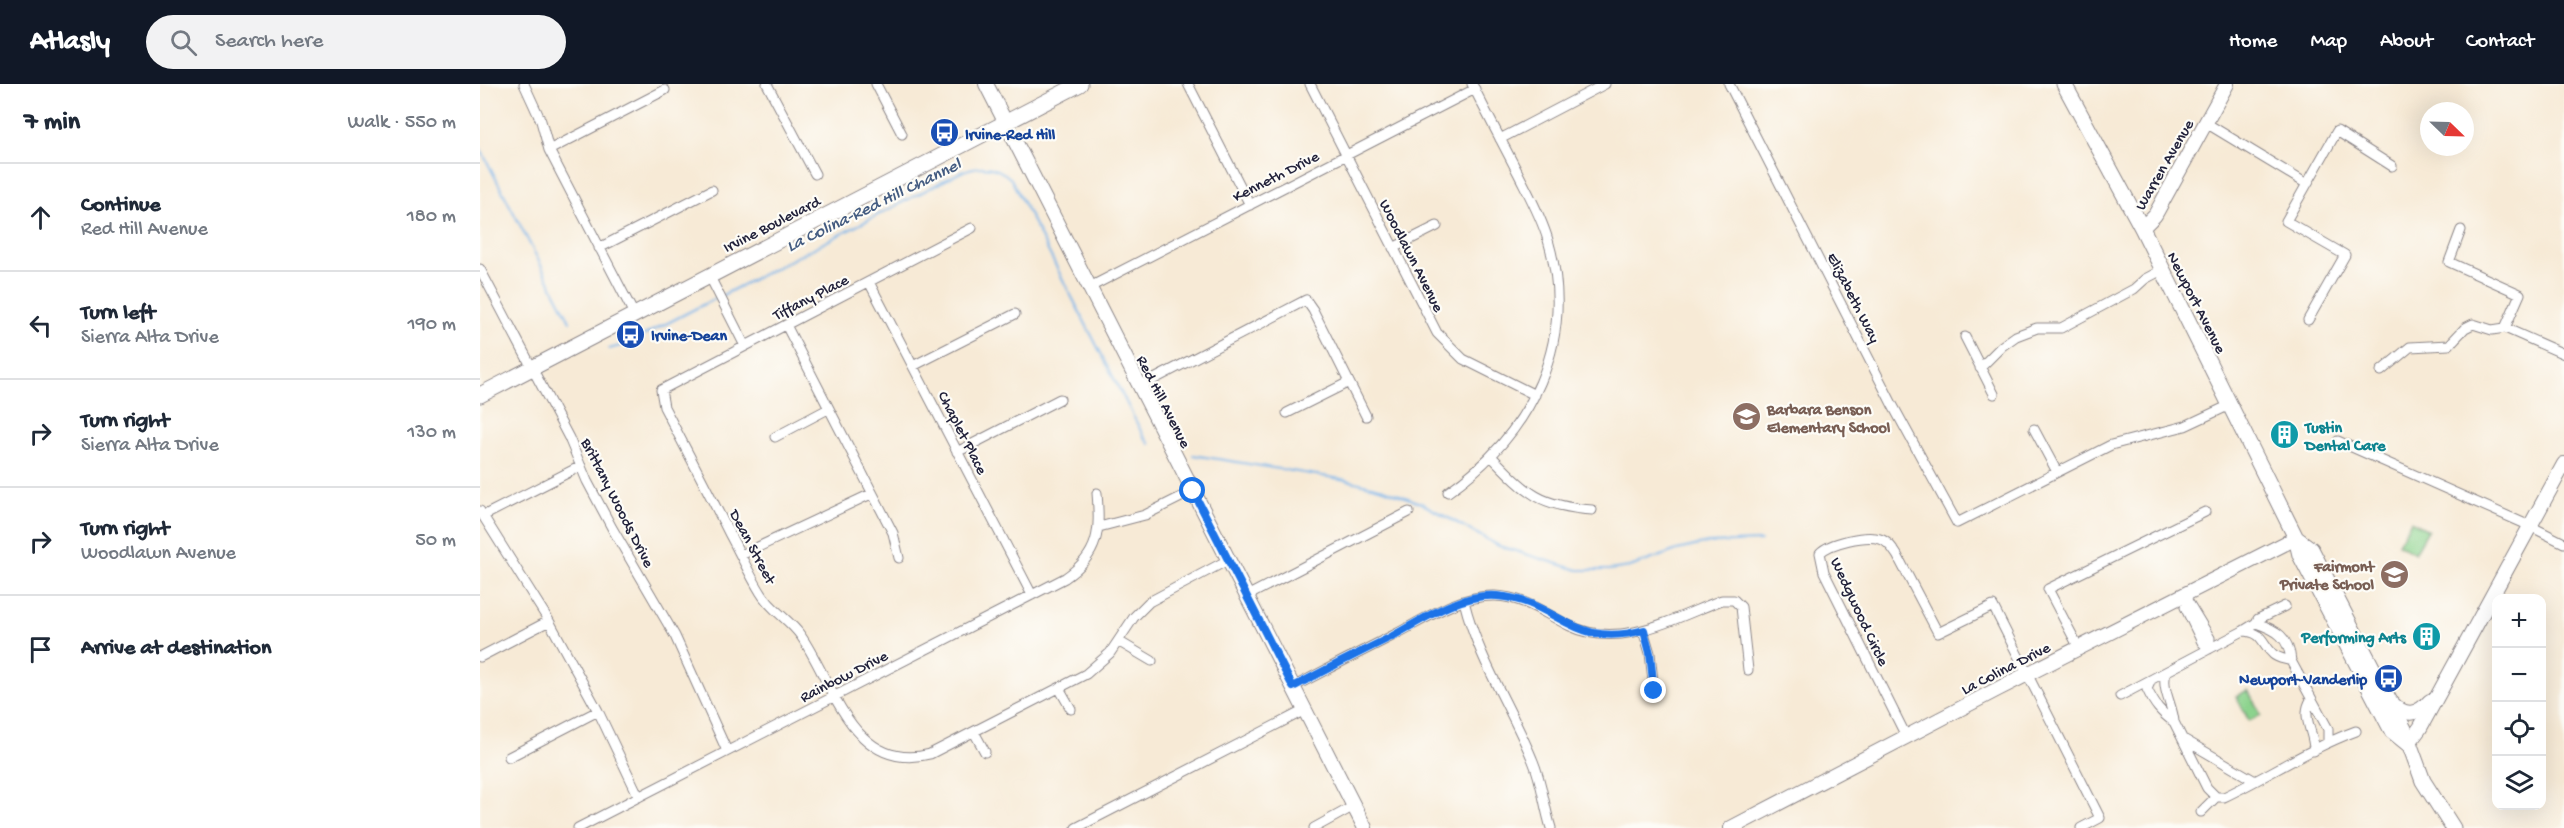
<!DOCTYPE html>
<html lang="en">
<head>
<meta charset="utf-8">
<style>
  :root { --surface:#fff; --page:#f2f2f3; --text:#1f2937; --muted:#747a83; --line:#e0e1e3; --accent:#111827 }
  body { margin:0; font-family:"Gochi Hand",sans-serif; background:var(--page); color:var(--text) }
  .controls { position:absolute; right:18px; bottom:18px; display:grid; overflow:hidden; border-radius:12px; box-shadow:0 6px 24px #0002 }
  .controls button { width:54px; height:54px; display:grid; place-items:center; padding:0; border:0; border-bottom:2px solid var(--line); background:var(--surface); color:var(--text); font:30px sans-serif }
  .compass { position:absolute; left:1940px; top:18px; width:54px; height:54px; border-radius:50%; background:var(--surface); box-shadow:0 6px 24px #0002; rotate:113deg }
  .stop { position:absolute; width:18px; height:18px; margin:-14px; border:4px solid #1a73e8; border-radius:50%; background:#fff }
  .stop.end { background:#1a73e8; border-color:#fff; box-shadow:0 2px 6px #0008 }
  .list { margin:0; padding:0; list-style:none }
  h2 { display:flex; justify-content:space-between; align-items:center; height:78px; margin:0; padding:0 24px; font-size:26px }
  h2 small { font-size:20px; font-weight:400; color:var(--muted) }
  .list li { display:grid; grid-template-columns:39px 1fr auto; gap:18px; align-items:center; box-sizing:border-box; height:108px; padding:0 24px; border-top:2px solid var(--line) }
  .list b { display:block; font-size:22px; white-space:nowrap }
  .list p { margin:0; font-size:20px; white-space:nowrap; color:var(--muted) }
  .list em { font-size:20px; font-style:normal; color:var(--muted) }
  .icon { flex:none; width:33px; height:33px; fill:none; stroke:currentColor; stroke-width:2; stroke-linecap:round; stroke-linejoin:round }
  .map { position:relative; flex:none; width:2084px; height:744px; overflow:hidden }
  header { display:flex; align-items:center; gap:36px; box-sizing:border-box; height:84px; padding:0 30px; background:var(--accent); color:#fff }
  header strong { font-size:28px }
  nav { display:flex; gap:33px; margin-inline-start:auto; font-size:21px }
  .search { width:420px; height:54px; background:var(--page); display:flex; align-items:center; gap:15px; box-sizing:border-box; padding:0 21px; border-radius:33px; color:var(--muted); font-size:22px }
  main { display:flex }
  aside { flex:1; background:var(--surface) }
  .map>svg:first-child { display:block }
</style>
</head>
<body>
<header>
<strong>Atlasly</strong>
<div class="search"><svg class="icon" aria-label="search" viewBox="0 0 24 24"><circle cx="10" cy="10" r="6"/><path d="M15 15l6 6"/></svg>Search here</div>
<nav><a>Home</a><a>Map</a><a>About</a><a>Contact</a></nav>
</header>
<main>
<aside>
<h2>7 min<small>Walk · 550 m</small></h2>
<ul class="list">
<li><svg class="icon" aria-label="ahead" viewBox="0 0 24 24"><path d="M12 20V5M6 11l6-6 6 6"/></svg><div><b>Continue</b><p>Red Hill Avenue</p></div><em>180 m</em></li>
<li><svg class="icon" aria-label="left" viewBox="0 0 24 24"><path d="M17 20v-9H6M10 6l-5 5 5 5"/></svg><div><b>Turn left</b><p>Sierra Alta Drive</p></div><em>190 m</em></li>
<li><svg class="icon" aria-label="right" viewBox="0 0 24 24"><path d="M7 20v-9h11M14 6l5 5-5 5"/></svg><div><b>Turn right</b><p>Sierra Alta Drive</p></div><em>130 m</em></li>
<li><svg class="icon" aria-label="right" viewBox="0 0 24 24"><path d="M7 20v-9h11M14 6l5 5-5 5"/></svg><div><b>Turn right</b><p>Woodlawn Avenue</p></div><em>50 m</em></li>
<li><svg class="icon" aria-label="arrive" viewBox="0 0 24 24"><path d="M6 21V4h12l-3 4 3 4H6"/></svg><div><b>Arrive at destination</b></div></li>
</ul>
</aside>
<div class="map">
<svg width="2084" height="744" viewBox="0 0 2084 744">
  <rect width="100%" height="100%" fill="#fdfcf7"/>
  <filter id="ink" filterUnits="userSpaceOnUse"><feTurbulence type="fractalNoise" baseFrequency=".0167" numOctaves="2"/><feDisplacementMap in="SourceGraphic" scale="12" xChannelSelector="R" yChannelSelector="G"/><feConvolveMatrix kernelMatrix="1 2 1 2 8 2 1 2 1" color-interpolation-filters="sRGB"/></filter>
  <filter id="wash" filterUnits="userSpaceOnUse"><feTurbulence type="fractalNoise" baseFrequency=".008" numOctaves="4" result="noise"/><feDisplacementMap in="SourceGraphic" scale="24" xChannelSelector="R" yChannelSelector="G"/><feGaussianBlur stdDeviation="1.35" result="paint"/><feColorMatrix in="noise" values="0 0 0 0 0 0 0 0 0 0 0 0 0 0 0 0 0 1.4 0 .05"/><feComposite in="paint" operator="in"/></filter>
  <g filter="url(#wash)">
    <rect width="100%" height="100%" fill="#f7ead6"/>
    <path fill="#8cd38d" stroke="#577a64" stroke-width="1.5" d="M 1931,437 L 1948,446 L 1935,469 L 1918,460 Z
      M 1768,606 L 1781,631 L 1769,637 L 1756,612 Z"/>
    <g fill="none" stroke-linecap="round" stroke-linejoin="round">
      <path stroke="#78b3e9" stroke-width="2" d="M 0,64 L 90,237
        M 241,212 L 479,89 C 498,80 515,80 531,95 L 664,353 L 670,360
        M 129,265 L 147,260 L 236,214
        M 713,371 L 867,396 L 904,405 L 941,419 L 1019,462 L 1098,486 L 1129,486 L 1150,483 L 1197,466 L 1228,459 L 1281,457"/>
    </g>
  </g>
  <g filter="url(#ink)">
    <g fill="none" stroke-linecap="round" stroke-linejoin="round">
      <defs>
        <path id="street" d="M 44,0 L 61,37 L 69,66 L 154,230
          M 287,0 L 335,90
          M 396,0 L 422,50
          M 708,0 L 770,121
          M 830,0 L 957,249 L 983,275 L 1055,311
          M 1249,0 L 1412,320 L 1477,439 L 1631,361 L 1705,342 L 1750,321
          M 1726,39 L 1827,100
          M 1020,55 L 1125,0
          M 69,66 L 185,6
          M 492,144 L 181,306 L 184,323 C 206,365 228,407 249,449 C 260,469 269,490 281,509 C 291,526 310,536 321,552 C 354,600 373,690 450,670 L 606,590 L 630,569 L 654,533 L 669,518 L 748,476
          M 1981,146 L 1969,178 L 2040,210 L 2025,244
          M 119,164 L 232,106
          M 913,164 L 957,142
          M 0,185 L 89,354 L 107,397 L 132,444 L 195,552 L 247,667
          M 229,191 L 265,262
          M 389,198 L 552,511
          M 608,204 L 995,5
          M 1828,236 L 1865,171 L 1806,137 L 1857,47 L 1912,82
          M 306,241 L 413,449 L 419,474
          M 2025,244 L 2084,270
          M 1485,253 L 1514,310
          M 433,282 L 535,230
          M 1500,284 L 1522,262 L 1536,252 L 1557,244 L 1581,244 L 1654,205 L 1665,195 L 1682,186
          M 1901,287 L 1930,263 L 1969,261 L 1985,244 L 1993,240 L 2012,246 L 2025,244
          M 659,303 L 826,216 L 833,226 L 886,332
          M 807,329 L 869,298
          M 1554,345 L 1577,388
          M 295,353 L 348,325
          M 1858,357 L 2050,442 L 2084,459
          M 477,368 L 580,315
          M 1012,373 C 1047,409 1059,422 1112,426
          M 968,408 C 1051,350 1098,258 1068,156 C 1061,132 1049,111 1038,89 C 1023,60 1007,30 992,0
          M 0,427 L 69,537 L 118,627 L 159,713
          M 3,432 L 101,382
          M 619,443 L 665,431 L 713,407
          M 261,471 L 391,410
          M 767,512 L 929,428
          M 1702,513 L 1707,516 L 1730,554 L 1729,565
          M 984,517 C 998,575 1031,623 1053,677 C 1062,698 1064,722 1071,744
          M 1705,523 L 1722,558 L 1729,565
          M 1776,539 C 1797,546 1809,553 1811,577 L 1848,645 L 1848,657
          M 1163,546 L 1170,569 L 1174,607
          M 1763,547 C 1784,548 1781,559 1793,570 C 1797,574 1805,575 1811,577
          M 638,557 L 672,577
          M 1599,564 L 1568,505 L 1725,428
          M 0,573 L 69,537
          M 1686,588 C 1681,606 1693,621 1694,638 L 1727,704 L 1736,713
          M 1671,596 L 1667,605 C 1674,620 1681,629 1694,638
          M 813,603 C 847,585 880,568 914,551 C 945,535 979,511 1015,512 C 1045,513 1065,530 1090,542 C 1141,566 1194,534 1242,516 L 1254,516 L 1261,523 L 1268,586
          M 579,604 L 591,625
          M 1640,612 L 1763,547 L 1776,539 L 1778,535 L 1805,522
          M 1831,616 C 1820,633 1835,649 1834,667
          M 494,648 L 505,668
          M 1426,652 L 1344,488 L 1340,469 C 1349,459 1386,450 1400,455 C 1408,457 1413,465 1417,471 L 1458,549 L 1513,522 L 1620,734 L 1601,744
          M 1705,656 L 1775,697
          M 29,673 L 118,627
          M 1721,728 L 1736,713 L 1744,713 C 1788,692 1830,664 1876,647
          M 98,744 L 585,494 C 620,470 620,447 617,409
          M 596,744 L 825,626
          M 834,744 L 874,722"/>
        <path id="secondary" d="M 506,0 L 885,744
          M 1662,144 L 1675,131 L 1747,0
          M 1911,618 C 1925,633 1936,632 1950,617
          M 1928,660 L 1940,644 L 2084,380
          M 1251,744 L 1518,605 L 1816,454"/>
        <path id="primary" d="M 1584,0 L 1662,144 L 1816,454 L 1820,471 L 1912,647 L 1928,660
          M 0,311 L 600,0
          M 1816,454 L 1831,465 L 1924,645 L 1943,697 L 1973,744"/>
      </defs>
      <use href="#street" stroke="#8c8688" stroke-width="11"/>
      <use href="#secondary" stroke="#8c8688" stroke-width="16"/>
      <use href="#primary" stroke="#8c8688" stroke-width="17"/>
      <use href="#street" stroke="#fff" stroke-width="9"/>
      <use href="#secondary" stroke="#fff" stroke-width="14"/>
      <use href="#primary" stroke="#fff" stroke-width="15"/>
    </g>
  </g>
  <g fill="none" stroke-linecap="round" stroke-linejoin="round" filter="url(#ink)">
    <path stroke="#1a73e8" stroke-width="8" d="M 713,407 L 813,603 C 845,586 878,569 911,553 C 942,536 980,509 1017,512 C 1079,517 1090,566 1164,546 L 1170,569 L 1174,607"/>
  </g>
  <defs>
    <symbol id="bus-disc" viewBox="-11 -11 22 22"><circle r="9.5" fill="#1a4fb4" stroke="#fdfcf7"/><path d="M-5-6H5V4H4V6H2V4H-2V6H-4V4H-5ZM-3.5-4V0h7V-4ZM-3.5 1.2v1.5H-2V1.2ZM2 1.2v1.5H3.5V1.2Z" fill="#fff"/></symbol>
    <symbol id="school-disc" viewBox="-11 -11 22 22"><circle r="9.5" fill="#8d6e63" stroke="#fdfcf7"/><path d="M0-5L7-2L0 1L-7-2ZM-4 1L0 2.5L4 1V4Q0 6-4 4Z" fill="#fff"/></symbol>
    <symbol id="building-disc" viewBox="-11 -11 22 22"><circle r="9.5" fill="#0f9aa8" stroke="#fdfcf7"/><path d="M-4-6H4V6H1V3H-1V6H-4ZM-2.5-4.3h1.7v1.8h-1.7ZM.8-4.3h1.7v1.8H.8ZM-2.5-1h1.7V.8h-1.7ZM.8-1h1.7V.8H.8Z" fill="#fff"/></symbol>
  </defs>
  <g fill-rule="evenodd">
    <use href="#bus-disc" x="448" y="32" width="33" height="33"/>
    <use href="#bus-disc" x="134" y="234" width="33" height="33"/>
    <use href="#school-disc" x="1250" y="316" width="33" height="33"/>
    <use href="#building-disc" x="1788" y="334" width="33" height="33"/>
    <use href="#school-disc" x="1898" y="474" width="33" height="33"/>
    <use href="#building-disc" x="1930" y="536" width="33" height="33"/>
    <use href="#bus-disc" x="1892" y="578" width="33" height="33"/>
  </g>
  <g text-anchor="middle" stroke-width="4.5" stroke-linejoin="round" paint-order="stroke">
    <g font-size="16" font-weight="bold" fill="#164399" stroke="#fdfcf7" text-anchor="start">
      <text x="485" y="55">Irvine-Red Hill</text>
      <text x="171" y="256">Irvine-Dean</text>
      <text x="1887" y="600" text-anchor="end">Newport-Vanderlip</text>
    </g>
    <g font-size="16" fill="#22223b" stroke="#fdfcf7">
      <text transform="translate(1683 80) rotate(-60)" y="6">Warren Avenue</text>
      <text transform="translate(795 91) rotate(-27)" y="6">Kenneth Drive</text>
      <text transform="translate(291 139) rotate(-27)" y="6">Irvine Boulevard</text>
      <text transform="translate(933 171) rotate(63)" y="6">Woodlawn Avenue</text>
      <text transform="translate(330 212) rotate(-27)" y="6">Tiffany Place</text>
      <text transform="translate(1375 213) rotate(63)" y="6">Elizabeth Way</text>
      <text transform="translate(1718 218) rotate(63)" y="6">Newport Avenue</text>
      <text transform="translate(685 317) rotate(63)" y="6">Red Hill Avenue</text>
      <text transform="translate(484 348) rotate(63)" y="6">Chaplet Place</text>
      <text transform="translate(139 418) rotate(63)" y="6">Brittany Woods Drive</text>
      <text transform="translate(274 462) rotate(62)" y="6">Dean Street</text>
      <text transform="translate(1381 527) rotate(65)" y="6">Wedgwood Circle</text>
      <text transform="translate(1525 583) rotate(-27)" y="6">La Colina Drive</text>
      <text transform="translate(363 591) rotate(-27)" y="6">Rainbow Drive</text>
    </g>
    <g font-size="16" font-weight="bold" fill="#785e54" stroke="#fdfcf7" text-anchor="start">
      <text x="1287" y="330">Barbara Benson<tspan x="1287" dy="18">Elementary School</tspan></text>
      <text x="1894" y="487" text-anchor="end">Fairmont<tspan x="1894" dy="18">Private School</tspan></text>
    </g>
    <g font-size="16" font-weight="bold" fill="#0d838f" stroke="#fdfcf7" text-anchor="start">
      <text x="1825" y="348">Tustin<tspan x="1825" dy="18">Dental Care</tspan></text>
      <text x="1926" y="558" text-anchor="end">Performing Arts</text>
    </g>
    <g font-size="18" font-style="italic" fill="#445c81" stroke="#fdfcf7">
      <text transform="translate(393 120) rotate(-26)" y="6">La Colina-Red Hill Channel</text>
    </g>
  </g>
</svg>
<div class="controls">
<button>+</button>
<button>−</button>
<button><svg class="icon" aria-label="locate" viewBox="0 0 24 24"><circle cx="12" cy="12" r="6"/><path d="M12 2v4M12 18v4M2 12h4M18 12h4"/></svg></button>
<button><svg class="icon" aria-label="layers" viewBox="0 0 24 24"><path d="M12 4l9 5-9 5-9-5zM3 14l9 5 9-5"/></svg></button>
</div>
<svg class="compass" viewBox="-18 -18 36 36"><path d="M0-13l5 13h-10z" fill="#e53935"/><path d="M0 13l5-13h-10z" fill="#747a83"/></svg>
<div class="stop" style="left:713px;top:407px"></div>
<div class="stop end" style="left:1174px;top:607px"></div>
</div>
</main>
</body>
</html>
